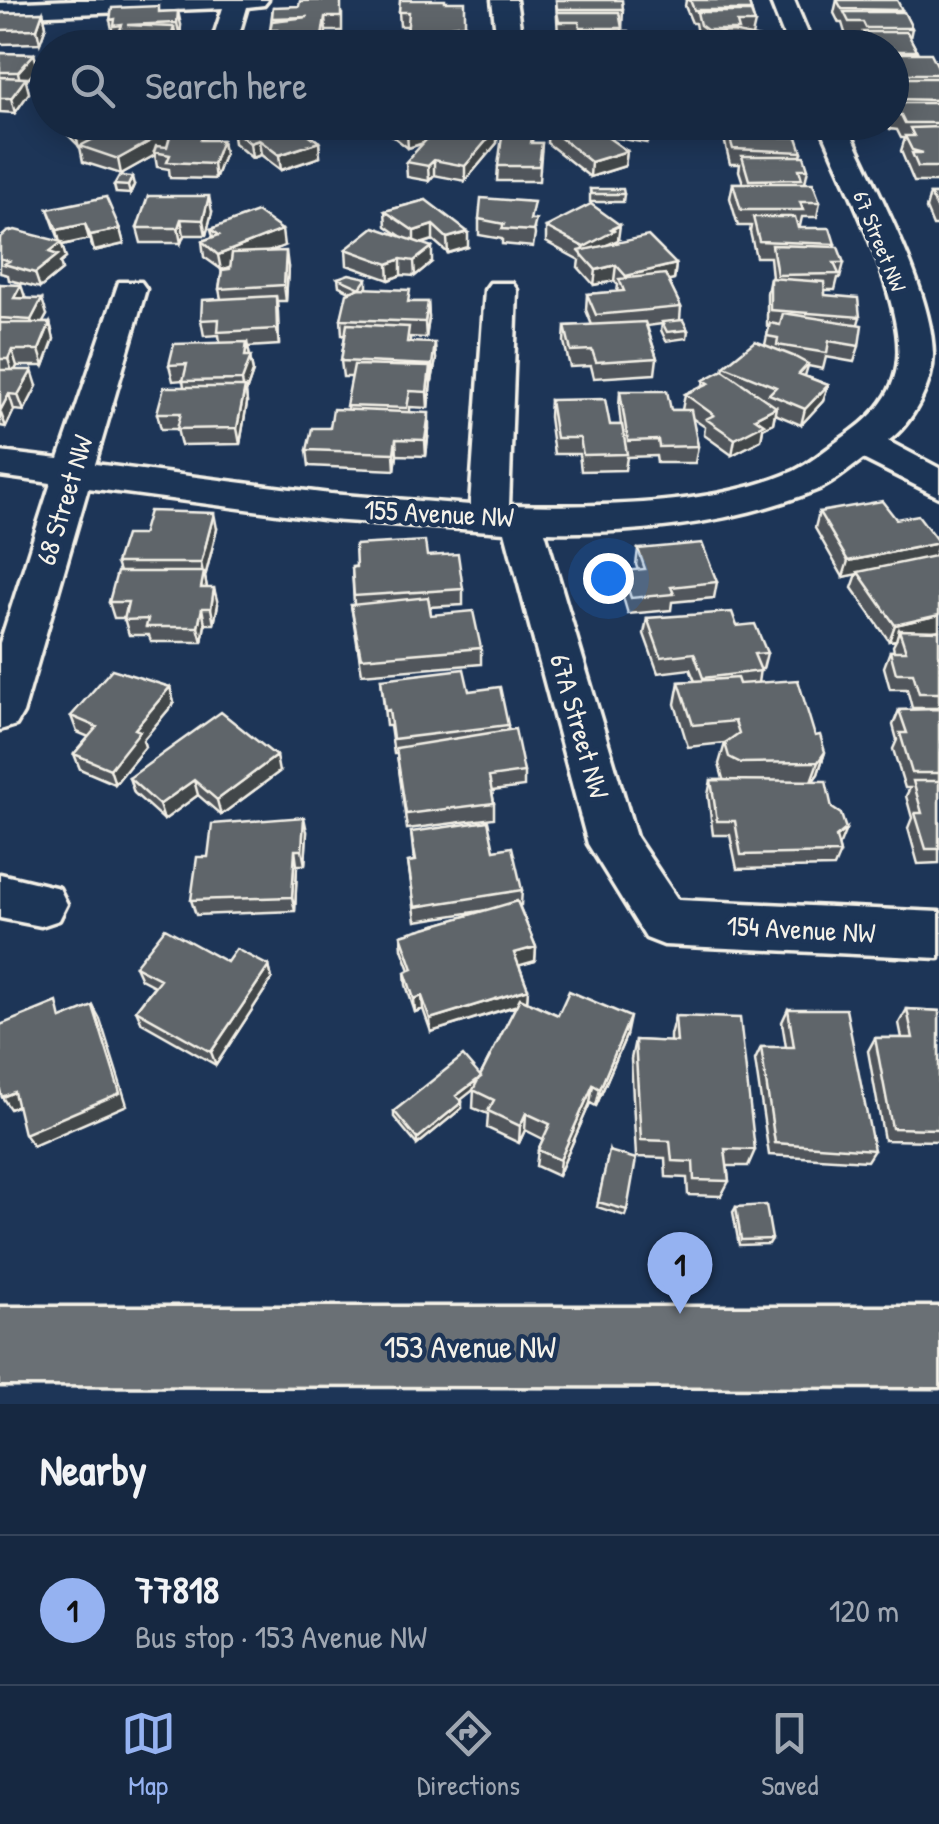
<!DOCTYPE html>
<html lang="en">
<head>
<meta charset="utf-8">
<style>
  :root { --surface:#162841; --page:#1f3048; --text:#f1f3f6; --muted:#9ea6b1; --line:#35445a; --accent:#95b2f1 }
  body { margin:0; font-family:"Patrick Hand",sans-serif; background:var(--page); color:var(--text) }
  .you { position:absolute; left:608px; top:578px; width:35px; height:35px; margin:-25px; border:8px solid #fff; border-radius:50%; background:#1a73e8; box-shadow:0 0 0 15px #1a73e833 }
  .badge { display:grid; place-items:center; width:65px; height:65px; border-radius:50%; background:var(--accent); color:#111; font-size:32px; font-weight:700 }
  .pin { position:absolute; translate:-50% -82px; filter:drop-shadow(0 2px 5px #0008) }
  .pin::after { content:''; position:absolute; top:52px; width:35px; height:30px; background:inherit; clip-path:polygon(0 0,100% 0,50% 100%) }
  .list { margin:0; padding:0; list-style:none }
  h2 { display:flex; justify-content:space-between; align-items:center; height:130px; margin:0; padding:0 40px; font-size:42px }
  h2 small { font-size:32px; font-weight:400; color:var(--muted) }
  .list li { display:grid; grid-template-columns:65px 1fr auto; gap:30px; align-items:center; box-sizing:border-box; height:150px; padding:0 40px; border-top:2px solid var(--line) }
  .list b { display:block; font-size:38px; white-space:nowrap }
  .list p { margin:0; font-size:32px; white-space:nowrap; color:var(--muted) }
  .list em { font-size:32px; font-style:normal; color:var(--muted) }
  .icon { flex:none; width:55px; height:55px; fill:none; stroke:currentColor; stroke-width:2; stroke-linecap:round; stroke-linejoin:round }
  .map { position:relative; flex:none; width:939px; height:1404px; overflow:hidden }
  .search { position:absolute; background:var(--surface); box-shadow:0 5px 25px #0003; left:30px; right:30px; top:30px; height:110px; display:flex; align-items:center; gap:25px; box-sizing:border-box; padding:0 35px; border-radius:55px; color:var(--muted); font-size:38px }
  .sheet { height:280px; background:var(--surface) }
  nav { display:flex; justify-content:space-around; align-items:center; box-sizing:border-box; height:140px; border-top:2px solid var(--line); background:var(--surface); font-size:28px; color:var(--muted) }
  nav a { display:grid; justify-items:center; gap:5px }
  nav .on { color:var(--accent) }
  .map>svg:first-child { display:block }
</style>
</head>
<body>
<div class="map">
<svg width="939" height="1404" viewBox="0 0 939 1404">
  <rect width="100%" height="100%" fill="#1d3557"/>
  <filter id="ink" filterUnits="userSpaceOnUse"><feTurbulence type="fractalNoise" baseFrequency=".01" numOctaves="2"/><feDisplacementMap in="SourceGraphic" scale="20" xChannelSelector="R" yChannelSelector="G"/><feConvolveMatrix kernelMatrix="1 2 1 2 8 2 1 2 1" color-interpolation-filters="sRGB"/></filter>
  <g filter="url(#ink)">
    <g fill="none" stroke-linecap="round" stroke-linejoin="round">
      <defs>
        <path id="minor" d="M 73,0 L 268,0 L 264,5 L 247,7 L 235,48 L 210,48 L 223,8 L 0,17 L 0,3 Z
          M 492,0 L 516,0 L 523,48 L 498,48 Z
          M 770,0 L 794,0 L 814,48 L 789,48 Z
          M 819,122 L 846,122 C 873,184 932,288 933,354 C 933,384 912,424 888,441 L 939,468 L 939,497 L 863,459 C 849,469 834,483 819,489 C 733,524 637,534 545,532 L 636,837 L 678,900 L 939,912 L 939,958 L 664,945 L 646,938 L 588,844 L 505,532 L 330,520 L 88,488 L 23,713 L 16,725 L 0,730 L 0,643 L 51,483 L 0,476 L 0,452 L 59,459 L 119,282 L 141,282 L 146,289 L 95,464 L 330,494 L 470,505 L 485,290 L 490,283 L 512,283 L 517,290 L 509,505 C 596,507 713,507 794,471 C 809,464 824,451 838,441 C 868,421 895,398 898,359 C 904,298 843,181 819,122 Z
          M 0,874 L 59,888 L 67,904 L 59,920 L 41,926 L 0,918 Z"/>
        <path id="major" d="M 0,1307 L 939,1307 L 939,1387 L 0,1385 Z"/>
      </defs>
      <use href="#minor" stroke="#f4f1e8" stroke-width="7"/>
      <use href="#major" stroke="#f4f1e8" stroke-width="7"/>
      <use href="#minor" fill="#1d3557" fill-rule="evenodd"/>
      <use href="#major" fill="#6a7074" fill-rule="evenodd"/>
    </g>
    <path fill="#51575b" stroke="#f4f1e8" stroke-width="2.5" d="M 556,0 L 623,9 L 622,31 L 558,36 Z
      M 686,0 L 748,0 L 755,23 L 752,36 L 763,48 L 685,48 L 687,34 L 697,34 L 695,23 L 692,23 L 685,6 Z
      M 837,0 L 902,10 L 901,12 L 912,28 L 910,38 L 917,51 L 916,53 L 939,69 L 939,182 L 914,182 L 901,151 L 905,138 L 901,138 L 897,130 L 890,129 L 886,122 L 892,122 L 892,48 L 855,48 L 857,39 L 861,39 L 860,36 L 846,36 L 842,23 L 839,23 L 834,13 Z
      M 445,2 L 467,32 L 467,48 L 406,48 L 408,26 L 400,26 L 399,12 Z
      M 273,7 L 342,14 L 342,31 L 326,31 L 324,43 L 327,48 L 276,48 L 276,44 L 271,44 L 270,30 Z
      M 43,12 L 46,26 L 40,43 L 0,44 L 0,13 Z
      M 160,12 L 181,25 L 180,37 L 176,37 L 174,48 L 114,48 L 117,38 L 116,33 L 113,34 L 110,20 Z
      M 0,53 L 34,54 L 38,68 L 26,81 L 29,93 L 15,113 L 0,112 Z
      M 60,122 L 146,122 L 170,130 L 171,134 L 207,140 L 222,140 L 224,155 L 215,179 L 170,178 L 169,169 L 157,167 L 155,155 L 121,174 L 83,162 L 80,147 L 61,128 Z
      M 285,122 L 333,122 L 321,134 L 306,132 L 319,142 L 320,157 L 281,170 L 261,155 L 252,158 L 234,143 L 232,129 L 284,129 L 286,128 Z
      M 382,122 L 460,122 L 460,131 L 497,128 L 497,143 L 465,181 L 434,175 L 429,181 L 407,177 L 406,162 L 424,143 L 408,148 L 382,128 Z
      M 655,122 L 647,143 L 605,136 L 627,151 L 625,166 L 590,177 L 547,143 L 548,128 L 599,131 L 600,125 L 588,123 Z
      M 727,128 L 781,137 L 802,152 L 801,156 L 808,169 L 805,183 L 820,202 L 817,217 L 802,217 L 800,226 L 797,226 L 798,228 L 835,244 L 834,247 L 844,263 L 840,278 L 838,278 L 835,290 L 825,290 L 825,295 L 860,317 L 858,324 L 859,346 L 854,362 L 826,357 L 823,369 L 808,366 L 805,376 L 828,385 L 823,401 L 801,425 L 775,414 L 773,423 L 763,428 L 761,440 L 732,455 L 704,435 L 705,427 L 692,418 L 698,446 L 695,463 L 657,463 L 656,456 L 627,457 L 625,470 L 581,471 L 579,454 L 554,454 L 549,417 L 550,400 L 610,425 L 621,425 L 619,407 L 620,391 L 671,410 L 682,410 L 685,394 L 703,385 L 704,380 L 723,371 L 724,366 L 765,345 L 769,326 L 767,326 L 767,293 L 770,278 L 772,278 L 770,257 L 756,257 L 750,232 L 751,226 L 738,226 L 730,198 L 733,183 L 743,183 L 739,171 L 740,164 L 730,164 L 725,143 Z
      M 533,130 L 532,143 L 542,143 L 539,181 L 497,181 L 498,166 Z
      M 114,185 L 134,185 L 130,194 L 116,193 Z
      M 590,189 L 624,194 L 623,202 L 590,202 Z
      M 930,194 L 939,194 L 939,226 L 933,226 L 926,209 Z
      M 426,200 L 468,247 L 448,253 L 433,240 L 423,244 L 432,262 L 415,276 L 401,275 L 389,280 L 347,265 L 346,249 L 399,235 L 386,226 L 385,211 Z
      M 48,209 L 120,229 L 124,244 L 94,251 L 89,239 L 62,245 L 66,258 L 60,263 L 62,270 L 40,288 L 9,280 L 8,275 L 0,273 L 0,238 L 60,242 Z
      M 212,212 L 206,235 L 184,235 L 181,243 L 141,243 L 137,228 Z
      M 479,219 L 533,220 L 535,235 L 533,247 L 502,244 L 502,239 L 479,235 Z
      M 546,227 L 618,240 L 613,243 L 676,264 L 674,280 L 668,281 L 681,307 L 680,320 L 688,330 L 687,338 L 666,341 L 661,330 L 662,324 L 647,326 L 657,358 L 655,374 L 594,378 L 591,366 L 570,367 L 564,342 L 565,326 L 592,325 L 586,310 L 587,294 L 617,292 L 618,285 L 614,281 L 594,285 L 578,267 L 579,260 L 546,242 Z
      M 211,229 L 284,246 L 269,252 L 288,267 L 286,301 L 277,301 L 279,345 L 248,347 L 253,372 L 246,392 L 247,403 L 240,444 L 181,445 L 177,429 L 161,429 L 157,413 L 184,387 L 183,380 L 173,381 L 169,365 L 220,342 L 219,335 L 204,336 L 201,320 L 221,299 L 219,289 L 222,270 L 204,257 L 202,241 L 213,237 Z
      M 338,278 L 367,278 L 367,288 L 411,302 L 428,302 L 429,318 L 426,338 L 410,337 L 410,342 L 436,359 L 432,381 L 431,381 L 428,408 L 410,407 L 410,412 L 429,429 L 426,456 L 397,455 L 395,470 L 309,466 L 307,450 L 347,410 L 352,377 L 343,377 L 341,361 L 345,335 L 342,335 L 341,319 L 350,291 L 339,286 Z
      M 0,284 L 26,298 L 47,315 L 42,323 L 50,323 L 54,339 L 44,366 L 17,366 L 15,370 L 37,386 L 24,411 L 14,410 L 6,427 L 0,426 Z
      M 819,512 L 896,519 L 934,556 L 939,555 L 939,630 L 935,631 L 939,631 L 939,708 L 912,708 L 907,689 L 890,689 L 884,667 L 890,651 L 894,651 L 893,646 L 896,640 L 889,641 L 852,588 L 857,574 L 843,577 L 815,528 Z
      M 217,529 L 205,577 L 207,588 L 218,604 L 214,624 L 205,624 L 202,642 L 151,642 L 149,635 L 129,635 L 124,618 L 114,618 L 109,602 L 119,572 L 116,563 L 142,535 Z
      M 638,549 L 717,582 L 714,598 L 672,602 L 671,610 L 628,614 L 620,587 L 622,571 L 638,570 L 636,565 Z
      M 427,556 L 463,589 L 463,605 L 430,607 L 431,615 L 481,648 L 481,664 L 362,674 L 351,605 L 354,605 L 352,567 Z
      M 647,618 L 737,626 L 767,653 L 763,669 L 760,669 L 758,683 L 815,736 L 825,752 L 818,774 L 813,781 L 846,829 L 838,845 L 840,853 L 834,867 L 737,869 L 730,835 L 713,835 L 708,795 L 711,780 L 725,780 L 723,779 L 719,764 L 725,743 L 688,747 L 675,704 L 679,682 L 695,681 L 690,669 L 658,673 L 644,634 Z
      M 381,679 L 469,691 L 508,725 L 508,730 L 524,772 L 524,787 L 492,791 L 494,803 L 494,818 L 407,829 L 397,754 L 394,754 L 390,726 L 386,726 Z
      M 170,687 L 174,703 L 143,740 L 145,747 L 115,784 L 80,769 L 74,754 L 89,737 L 77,732 L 71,716 Z
      M 939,709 L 939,863 L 918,864 L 908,828 L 912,818 L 906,796 L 910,788 L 905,788 L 893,749 L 897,740 L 893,725 L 899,710 Z
      M 279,772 L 221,815 L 198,795 L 164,820 L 134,793 L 129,778 Z
      M 307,832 L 305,865 L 297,865 L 295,911 L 196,915 L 191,900 L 208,857 Z
      M 411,832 L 494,850 L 522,890 L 521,905 L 519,905 L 536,947 L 535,961 L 519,965 L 528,989 L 527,1001 L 558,1015 L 626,1036 L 596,1106 L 590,1103 L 558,1176 L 536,1166 L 538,1150 L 543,1139 L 525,1130 L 519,1143 L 487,1128 L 488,1114 L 473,1108 L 474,1089 L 460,1100 L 462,1108 L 417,1145 L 394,1117 L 394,1111 L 480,1076 L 516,1006 L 431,1032 L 423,1009 L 415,1012 L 406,985 L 405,972 L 410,970 L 402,949 L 401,935 L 487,910 L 416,921 L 408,862 L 414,861 Z
      M 227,962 L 269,966 L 272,979 L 216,1065 L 142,1023 L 136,1010 L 154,986 L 141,979 L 135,966 Z
      M 788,1009 L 874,1150 L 867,1161 L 769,1155 L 755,1060 L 761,1047 L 786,1047 L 782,1022 Z
      M 907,1009 L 939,1011 L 939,1141 L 884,1140 L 868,1051 L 875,1038 L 902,1038 L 899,1023 Z
      M 675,1016 L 755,1150 L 748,1166 L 727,1166 L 729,1181 L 721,1196 L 688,1195 L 687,1178 L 666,1177 L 665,1158 L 636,1157 L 631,1059 L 635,1040 L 670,1042 L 670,1035 Z
      M 609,1151 L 627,1210 L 625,1216 L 597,1207 Z
      M 736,1207 L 772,1239 L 769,1244 L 739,1245 L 733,1212 Z"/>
    <path fill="#42474a" stroke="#f4f1e8" stroke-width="2.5" d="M 178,11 L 181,25 L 180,37 L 177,23 Z
      M 43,12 L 46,26 L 40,43 L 37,29 Z
      M 325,17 L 326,31 L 323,48 L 322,37 Z
      M 465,24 L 465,38 L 451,40 L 451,26 Z
      M 174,27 L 176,41 L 174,48 L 173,48 L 171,37 Z
      M 34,54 L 38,68 L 26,81 L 29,93 L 15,113 L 11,98 L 21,85 L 18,72 Z
      M 112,122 L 136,122 L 114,138 L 79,147 L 75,132 Z
      M 320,122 L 333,122 L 321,134 Z
      M 440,122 L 460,122 L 460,131 L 408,148 L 407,133 Z
      M 651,122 L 655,122 L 647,143 L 648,129 Z
      M 497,128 L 497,143 L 465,181 L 465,166 Z
      M 170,130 L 173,145 L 154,152 L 155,155 L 121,174 L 118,159 Z
      M 222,140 L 224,155 L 215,179 L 213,164 Z
      M 259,140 L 261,155 L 252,158 L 250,143 Z
      M 319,142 L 320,157 L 281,170 L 279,155 Z
      M 627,151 L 625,166 L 590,177 L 591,162 Z
      M 434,160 L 434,175 L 429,181 L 428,166 Z
      M 132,177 L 134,185 L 130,194 L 128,186 Z
      M 209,196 L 212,212 L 206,235 L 203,220 Z
      M 181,219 L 184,235 L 181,243 L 178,228 Z
      M 85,224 L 89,239 L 62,245 L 66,258 L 60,263 L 62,270 L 40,288 L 35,273 L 49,252 L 60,243 L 57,230 Z
      M 433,225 L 433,240 L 414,246 L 414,231 Z
      M 620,225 L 618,240 L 583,256 L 584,247 Z
      M 120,229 L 124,244 L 94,251 L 90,235 Z
      M 282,230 L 284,246 L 221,270 L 218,255 Z
      M 468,232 L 468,247 L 448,253 L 447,238 Z
      M 432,247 L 432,262 L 415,276 L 414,261 Z
      M 286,251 L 288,267 L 286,301 L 284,285 Z
      M 401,259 L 401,275 L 389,280 L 388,264 Z
      M 676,264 L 674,280 L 624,292 L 626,276 Z
      M 616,265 L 614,281 L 594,285 L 596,270 Z
      M 21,285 L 26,300 L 14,298 Z
      M 276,296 L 278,312 L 279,345 L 277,329 Z
      M 42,299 L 47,315 L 36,335 L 31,320 Z
      M 428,302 L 429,318 L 426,338 L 425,322 Z
      M 50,323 L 54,339 L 44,366 L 39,350 Z
      M 247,342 L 253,372 L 246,392 L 247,403 L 240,444 L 237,428 L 244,393 L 242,380 Z
      M 435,343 L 436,359 L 432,381 L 432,365 Z
      M 12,350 L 17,366 L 13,375 L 8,359 Z
      M 430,367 L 431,383 L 428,408 L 427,392 Z
      M 32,370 L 37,386 L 24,411 L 18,395 Z
      M 828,385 L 823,401 L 801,425 L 805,409 Z
      M 9,394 L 14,410 L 6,427 L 0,411 Z
      M 776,407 L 773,423 L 763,428 L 761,440 L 732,455 L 735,439 L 755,418 Z
      M 429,413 L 429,429 L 426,456 L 425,440 Z
      M 396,439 L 397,455 L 395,470 L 394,453 Z
      M 214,513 L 217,529 L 205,577 L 207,588 L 201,588 L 203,573 L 201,563 Z
      M 939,543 L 933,559 L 843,577 L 848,561 Z
      M 214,588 L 218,604 L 214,624 L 211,608 Z
      M 202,608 L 205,624 L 202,642 L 198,627 Z
      M 939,615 L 939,630 L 902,638 L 899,630 L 896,640 L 889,641 L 895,625 Z
      M 170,687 L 174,703 L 143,740 L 145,747 L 115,784 L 110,769 L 135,729 Z
      M 825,752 L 818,774 L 810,784 L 818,762 Z
      M 276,756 L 279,772 L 221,815 L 217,800 Z
      M 194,780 L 198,795 L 164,820 L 159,805 Z
      M 304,817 L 307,832 L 305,865 L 302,850 Z
      M 846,829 L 840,844 L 830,852 L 836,837 Z
      M 295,850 L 297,865 L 295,911 L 292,897 Z
      M 536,947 L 535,961 L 514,967 L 514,953 Z
      M 269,966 L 272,979 L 216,1065 L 211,1052 Z
      M 528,989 L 527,1002 L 431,1032 L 430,1019 Z
      M 422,996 L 423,1009 L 415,1012 L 414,999 Z
      M 93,1006 L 100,1019 L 127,1105 L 33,1146 L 24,1134 Z
      M 630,1017 L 626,1036 L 596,1106 L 600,1089 Z
      M 481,1077 L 481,1084 L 457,1103 L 456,1096 Z
      M 593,1085 L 590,1103 L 558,1176 L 560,1160 Z
      M 14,1092 L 22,1104 L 10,1109 L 2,1097 Z
      M 462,1102 L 462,1108 L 417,1145 L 417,1139 Z
      M 526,1113 L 525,1130 L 519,1143 L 520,1126 Z"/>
    <path fill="#5e656a" stroke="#f4f1e8" stroke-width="2.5" d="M 341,0 L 341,17 L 325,17 L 322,37 L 275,38 L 277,30 L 270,30 L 272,21 L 308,17 L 272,18 L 273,7 L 299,6 L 300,1 Z
      M 400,0 L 445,0 L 445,2 L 465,2 L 465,24 L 451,26 L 451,30 L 420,32 L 467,32 L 466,44 L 454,44 L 454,48 L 406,48 L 409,12 L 399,12 Z
      M 556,0 L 622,0 L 623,9 L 557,9 Z
      M 690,0 L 748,0 L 751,10 L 694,10 Z
      M 837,0 L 897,0 L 902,10 L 842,9 Z
      M 159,6 L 159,12 L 178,11 L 177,23 L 127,25 L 174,27 L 171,37 L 160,37 L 157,46 L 114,46 L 122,25 L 114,26 L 115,19 L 110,20 L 112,8 Z
      M 43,12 L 37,29 L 0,30 L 0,13 Z
      M 557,12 L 619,12 L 622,28 L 580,28 L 579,22 L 559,22 Z
      M 697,12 L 751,12 L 755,23 L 737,23 L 739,30 L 707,30 L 700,25 Z
      M 844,12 L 904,12 L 912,28 L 866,28 L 863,22 L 849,22 Z
      M 593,30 L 628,31 L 629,48 L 563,48 L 563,36 L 593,34 Z
      M 733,32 L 760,38 L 763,48 L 691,48 L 687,34 Z
      M 863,32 L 907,32 L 917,51 L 892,51 L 892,48 L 861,48 L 857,39 L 866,39 Z
      M 282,43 L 327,43 L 326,48 L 281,48 Z
      M 0,53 L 34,54 L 18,72 L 0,72 Z
      M 892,53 L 931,53 L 939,69 L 939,74 L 895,74 L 892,67 Z
      M 0,77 L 26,78 L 11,98 L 0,98 Z
      M 897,78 L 939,78 L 939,100 L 892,99 L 892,86 L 901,86 Z
      M 892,103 L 939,103 L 939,123 L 905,123 L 901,115 L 894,115 L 892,110 Z
      M 66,122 L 112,122 L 75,132 Z
      M 127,122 L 146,122 L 170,130 L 118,159 L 80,146 Z
      M 251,122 L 276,122 L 284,129 L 296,125 L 319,142 L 279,155 L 259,140 L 250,143 L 232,129 Z
      M 393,122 L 440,122 L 407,133 Z
      M 566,122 L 572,122 L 587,132 L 596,129 L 627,151 L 591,162 L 548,128 Z
      M 615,122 L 651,122 L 648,129 Z
      M 471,123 L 497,128 L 465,166 L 434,160 L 428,166 L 406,162 L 437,128 L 464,131 Z
      M 939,127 L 939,167 L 918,167 L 912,153 L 923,153 L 912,150 L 905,136 L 914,136 L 910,128 Z
      M 727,128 L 778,128 L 781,137 L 797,137 L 802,152 L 733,149 Z
      M 172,129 L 206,130 L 201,140 L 222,140 L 213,164 L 167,162 L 170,155 L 154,152 L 156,146 L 167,147 Z
      M 503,129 L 533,130 L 531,143 L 542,143 L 539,166 L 498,166 Z
      M 742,156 L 804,156 L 808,169 L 799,169 L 802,179 L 749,180 Z
      M 119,176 L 132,177 L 128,186 L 114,185 Z
      M 733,183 L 813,183 L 820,202 L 800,202 L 803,210 L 741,210 Z
      M 590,189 L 623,189 L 624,194 L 591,194 Z
      M 930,194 L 939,194 L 939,210 L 938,210 Z
      M 148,196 L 209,196 L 203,220 L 181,219 L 178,228 L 137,228 Z
      M 106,197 L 120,229 L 90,235 L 85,224 L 57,230 L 48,209 Z
      M 481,198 L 534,202 L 530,220 L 536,220 L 533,231 L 502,229 L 504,224 L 479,219 Z
      M 426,200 L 468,232 L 447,238 L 433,225 L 414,231 L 385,211 Z
      M 591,204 L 620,225 L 611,229 L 614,231 L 584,247 L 546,227 Z
      M 257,212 L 282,230 L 218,255 L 202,241 L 219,235 L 211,229 Z
      M 753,217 L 795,217 L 798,228 L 830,228 L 835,244 L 759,241 Z
      M 374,227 L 432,247 L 414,261 L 401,259 L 388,264 L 346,249 Z
      M 15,230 L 62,242 L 49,252 L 58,255 L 35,273 L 4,264 L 9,261 L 0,258 L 0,238 L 7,232 Z
      M 648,236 L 676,264 L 626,276 L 616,265 L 596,270 L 579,251 Z
      M 772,245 L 838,247 L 844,263 L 834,263 L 839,274 L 777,275 Z
      M 286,251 L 284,285 L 219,289 L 222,270 L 230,269 L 232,253 Z
      M 349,274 L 367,278 L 360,288 L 338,278 Z
      M 665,274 L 681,307 L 596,315 L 587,294 L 624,291 L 619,279 Z
      M 770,278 L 824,282 L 825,295 L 858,298 L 860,317 L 770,310 Z
      M 0,284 L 21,285 L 14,298 L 42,299 L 31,320 L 0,318 Z
      M 360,288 L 410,290 L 408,302 L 428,302 L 425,322 L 341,319 L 347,293 Z
      M 276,296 L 277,329 L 218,332 L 219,319 L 201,320 L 202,300 Z
      M 783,313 L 862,325 L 859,346 L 829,341 L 827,353 L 777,345 L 778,338 L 767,336 L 770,323 L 780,325 Z
      M 683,320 L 688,330 L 667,332 L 662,322 Z
      M 645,322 L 657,358 L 596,362 L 592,350 L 571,351 L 565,326 Z
      M 0,323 L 50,323 L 39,350 L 12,350 L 8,359 L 0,359 Z
      M 347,324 L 409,327 L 407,342 L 435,343 L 432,365 L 341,361 Z
      M 755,341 L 793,356 L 808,364 L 799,374 L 828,385 L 805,409 L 769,394 L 776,387 L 724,366 Z
      M 247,342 L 245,356 L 251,356 L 242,380 L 183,381 L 187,364 L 169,365 L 174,344 Z
      M 354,365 L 430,367 L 427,392 L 410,391 L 407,408 L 346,406 Z
      M 0,370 L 32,370 L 18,395 L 9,394 L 0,411 Z
      M 723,370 L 776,407 L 755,418 L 764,424 L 735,439 L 706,419 L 714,415 L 685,394 L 709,383 L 704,380 Z
      M 164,387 L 245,387 L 237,428 L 177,429 L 181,413 L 157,413 Z
      M 620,391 L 667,391 L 671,410 L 691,410 L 698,446 L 659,447 L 658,440 L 628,441 Z
      M 605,399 L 610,425 L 622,425 L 627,454 L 583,455 L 580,438 L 556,438 L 550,400 Z
      M 333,409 L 429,413 L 425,440 L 396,439 L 394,453 L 307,450 L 312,428 L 330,428 Z
      M 882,501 L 896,519 L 918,515 L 939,543 L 848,561 L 819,512 Z
      M 149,511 L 214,513 L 201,563 L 116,563 L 125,535 L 142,535 Z
      M 425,541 L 427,556 L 458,554 L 463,589 L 354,596 L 352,567 L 356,567 L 355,545 Z
      M 702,543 L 717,582 L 671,587 L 674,594 L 631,598 L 622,571 L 645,569 L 638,549 Z
      M 939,555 L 939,615 L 895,625 L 858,572 Z
      M 117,572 L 204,572 L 201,588 L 214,588 L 211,608 L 202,608 L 198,627 L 146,627 L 148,619 L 124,620 L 128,602 L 109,602 Z
      M 428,597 L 431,615 L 473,611 L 481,648 L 361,658 L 351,605 Z
      M 732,612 L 737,626 L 755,624 L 767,653 L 754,654 L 761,671 L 703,678 L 694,653 L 661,657 L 647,618 Z
      M 899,630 L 939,631 L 939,693 L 919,693 L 913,673 L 896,673 L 890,651 L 906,651 Z
      M 112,669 L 170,687 L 135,729 L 140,731 L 110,769 L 74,754 L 97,727 L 71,716 Z
      M 464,669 L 469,691 L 500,687 L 508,725 L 393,739 L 389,710 L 385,711 L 381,679 Z
      M 737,678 L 739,684 L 798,680 L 815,736 L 820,735 L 825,752 L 818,762 L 741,763 L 729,757 L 725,743 L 739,733 L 735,721 L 693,725 L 679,682 Z
      M 939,709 L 939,773 L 912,773 L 900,733 L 907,733 L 899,710 Z
      M 221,712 L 276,756 L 217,800 L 194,780 L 159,805 L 129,778 Z
      M 515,729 L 524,772 L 489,777 L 494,803 L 406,814 L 396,748 Z
      M 711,780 L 826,781 L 832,808 L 841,814 L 846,829 L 836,837 L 840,853 L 741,855 L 735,821 L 717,821 Z
      M 913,781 L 939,781 L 939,849 L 926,849 L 915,813 L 922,813 Z
      M 304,817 L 302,850 L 295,850 L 292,897 L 191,900 L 197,857 L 208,857 L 212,824 Z
      M 488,821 L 494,850 L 512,847 L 522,890 L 415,907 L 408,862 L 416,861 L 411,832 Z
      M 517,901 L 536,947 L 514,953 L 528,989 L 430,1019 L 422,996 L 414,999 L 405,972 L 413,969 L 401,935 Z
      M 165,928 L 227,962 L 236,949 L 269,966 L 211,1052 L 136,1010 L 160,979 L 135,966 Z
      M 569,991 L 630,1017 L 600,1089 L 593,1085 L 560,1160 L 538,1150 L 550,1124 L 526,1113 L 520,1126 L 488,1111 L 494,1100 L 473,1090 L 520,998 L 558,1015 Z
      M 57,1002 L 61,1019 L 93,1006 L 120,1093 L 24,1134 L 14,1092 L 2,1097 L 0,1090 L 0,1025 Z
      M 788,1009 L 846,1009 L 874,1150 L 775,1143 L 761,1047 L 794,1047 Z
      M 907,1009 L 939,1011 L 939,1129 L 892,1128 L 875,1038 L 913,1038 Z
      M 675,1016 L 740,1018 L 755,1150 L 725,1149 L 729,1181 L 694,1180 L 693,1162 L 672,1161 L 670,1141 L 641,1140 L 635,1040 L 677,1042 Z
      M 463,1056 L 481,1077 L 456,1096 L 462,1102 L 417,1139 L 394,1111 Z
      M 609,1151 L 636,1159 L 627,1210 L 598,1202 Z
      M 766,1205 L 772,1239 L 741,1240 L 736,1207 Z"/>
  </g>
  <g text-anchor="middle" stroke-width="9" stroke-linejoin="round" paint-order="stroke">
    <g font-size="22" fill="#f4f1e8" stroke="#1d3557">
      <text transform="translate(880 241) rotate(68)" y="8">67 Street NW</text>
    </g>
    <g font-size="28" fill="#f4f1e8" stroke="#1d3557">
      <text transform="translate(64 500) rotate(-73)" y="10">68 Street NW</text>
      <text transform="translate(439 513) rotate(3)" y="10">155 Avenue NW</text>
      <text transform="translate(580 726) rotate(74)" y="10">67A Street NW</text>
      <text transform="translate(801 929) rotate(3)" y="10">154 Avenue NW</text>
    </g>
    <g font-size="32" fill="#f4f1e8" stroke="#1d3557">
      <text x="470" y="1358">153 Avenue NW</text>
    </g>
  </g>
</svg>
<div class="you"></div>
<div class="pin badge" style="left:680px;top:1314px">1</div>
<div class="search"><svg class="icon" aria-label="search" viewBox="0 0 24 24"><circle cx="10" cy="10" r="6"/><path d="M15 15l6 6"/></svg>Search here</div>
</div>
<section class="sheet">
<h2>Nearby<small></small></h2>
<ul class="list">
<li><span class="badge">1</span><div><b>77818</b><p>Bus stop · 153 Avenue NW</p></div><em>120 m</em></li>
</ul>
</section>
<nav>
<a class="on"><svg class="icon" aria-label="map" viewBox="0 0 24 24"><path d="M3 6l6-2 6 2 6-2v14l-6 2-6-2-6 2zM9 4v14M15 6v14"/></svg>Map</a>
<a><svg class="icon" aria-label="directions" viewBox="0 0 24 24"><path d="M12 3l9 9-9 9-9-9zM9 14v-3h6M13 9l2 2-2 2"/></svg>Directions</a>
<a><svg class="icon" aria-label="saved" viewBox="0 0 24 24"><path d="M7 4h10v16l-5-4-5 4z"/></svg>Saved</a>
</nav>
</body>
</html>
